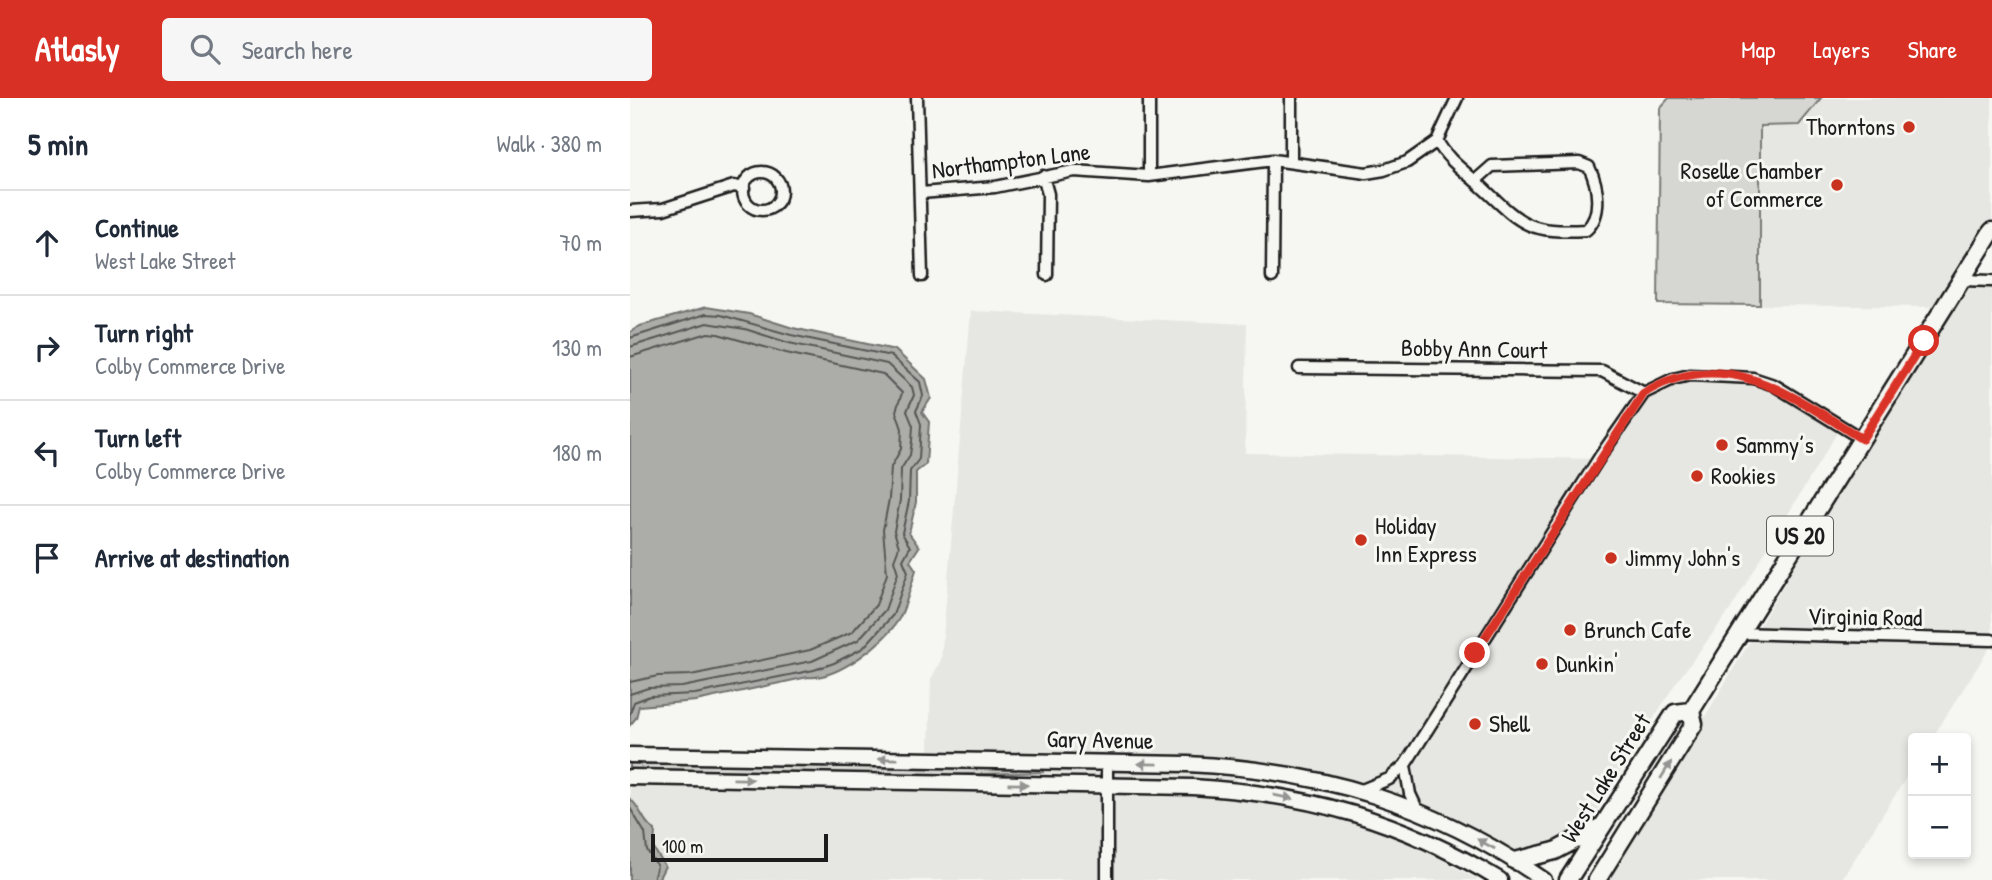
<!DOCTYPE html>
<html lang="en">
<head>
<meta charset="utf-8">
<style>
  :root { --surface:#fff; --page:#f6f6f7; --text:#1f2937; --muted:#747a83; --line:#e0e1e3; --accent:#d93025 }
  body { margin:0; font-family:"Patrick Hand",sans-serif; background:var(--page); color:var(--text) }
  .controls { position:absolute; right:21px; bottom:21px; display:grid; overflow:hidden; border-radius:7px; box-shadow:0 4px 10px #0003 }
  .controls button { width:63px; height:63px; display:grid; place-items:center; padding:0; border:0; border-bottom:2px solid var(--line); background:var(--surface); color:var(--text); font:35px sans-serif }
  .scale { position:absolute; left:21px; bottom:18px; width:177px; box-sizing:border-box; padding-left:7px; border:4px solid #1c1c1c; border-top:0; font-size:19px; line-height:24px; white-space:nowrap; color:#1c1c1c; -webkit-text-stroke:5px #f6f6f2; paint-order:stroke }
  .stop { position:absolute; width:21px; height:21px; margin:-16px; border:5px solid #d93025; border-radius:50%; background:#fff }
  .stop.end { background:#d93025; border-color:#fff; box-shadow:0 2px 7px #0008 }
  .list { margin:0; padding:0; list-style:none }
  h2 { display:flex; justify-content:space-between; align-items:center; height:91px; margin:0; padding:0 28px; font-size:30px }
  h2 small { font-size:23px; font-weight:400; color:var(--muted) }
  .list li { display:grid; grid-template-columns:46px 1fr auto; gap:21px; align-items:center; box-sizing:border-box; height:105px; padding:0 28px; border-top:2px solid var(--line) }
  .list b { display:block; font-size:26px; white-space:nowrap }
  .list p { margin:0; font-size:23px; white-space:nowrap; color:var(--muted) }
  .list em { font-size:23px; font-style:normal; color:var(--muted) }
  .icon { flex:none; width:38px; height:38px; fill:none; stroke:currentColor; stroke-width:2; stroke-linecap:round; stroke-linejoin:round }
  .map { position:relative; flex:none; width:1362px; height:782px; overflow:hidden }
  header { display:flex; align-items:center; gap:42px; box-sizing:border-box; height:98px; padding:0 35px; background:var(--accent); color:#fff }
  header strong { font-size:33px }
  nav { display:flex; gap:38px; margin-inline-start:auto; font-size:24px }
  .search { width:490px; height:63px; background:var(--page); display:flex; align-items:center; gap:18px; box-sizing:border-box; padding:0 24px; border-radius:7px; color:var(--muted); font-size:26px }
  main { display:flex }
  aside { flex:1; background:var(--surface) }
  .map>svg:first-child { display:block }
</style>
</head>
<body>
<header>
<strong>Atlasly</strong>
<div class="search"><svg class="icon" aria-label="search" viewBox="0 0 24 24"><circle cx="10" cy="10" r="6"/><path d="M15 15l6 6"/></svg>Search here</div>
<nav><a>Map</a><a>Layers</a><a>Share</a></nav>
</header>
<main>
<aside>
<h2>5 min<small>Walk · 380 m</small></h2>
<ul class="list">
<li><svg class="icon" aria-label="ahead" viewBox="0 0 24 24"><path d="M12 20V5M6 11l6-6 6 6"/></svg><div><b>Continue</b><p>West Lake Street</p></div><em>70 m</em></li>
<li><svg class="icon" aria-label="right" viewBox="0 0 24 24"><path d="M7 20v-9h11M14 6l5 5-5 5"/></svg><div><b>Turn right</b><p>Colby Commerce Drive</p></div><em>130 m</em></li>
<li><svg class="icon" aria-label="left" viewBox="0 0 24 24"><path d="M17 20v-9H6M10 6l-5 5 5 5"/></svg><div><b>Turn left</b><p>Colby Commerce Drive</p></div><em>180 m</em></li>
<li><svg class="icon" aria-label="arrive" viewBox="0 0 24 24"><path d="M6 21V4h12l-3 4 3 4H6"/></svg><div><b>Arrive at destination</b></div></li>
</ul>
</aside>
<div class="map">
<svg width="1362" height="782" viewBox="0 0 1362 782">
  <rect width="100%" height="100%" fill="#f6f6f2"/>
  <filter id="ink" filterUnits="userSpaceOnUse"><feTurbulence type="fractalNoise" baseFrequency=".0143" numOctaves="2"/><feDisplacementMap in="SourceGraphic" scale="14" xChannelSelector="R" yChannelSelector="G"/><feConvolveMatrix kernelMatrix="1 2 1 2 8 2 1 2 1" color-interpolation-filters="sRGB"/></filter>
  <g filter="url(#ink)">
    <path fill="#e6e6e2" d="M 1191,0 L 1362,0 L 1362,126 L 1310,209 L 1130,207 L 1130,28 L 1169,27 Z
      M 1334,186 L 1362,187 L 1362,546 L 1302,640 L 1283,640 L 1283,669 L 1211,782 L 977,782 Z
      M 341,213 L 617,226 L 615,355 L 972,361 L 1016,298 L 1060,279 L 1120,283 L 1143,290 L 1207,335 L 1100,512 L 1045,586 L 940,756 L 925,764 L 910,763 L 883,751 L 801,708 L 726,683 L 637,664 L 608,662 L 606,701 L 695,716 L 786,747 L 848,782 L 0,782 L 0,649 L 299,652 L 301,581 L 311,562 Z"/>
    <path fill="#d6d6d2" stroke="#797977" stroke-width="2" d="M 1039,0 L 1191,0 L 1169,27 L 1130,28 L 1130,207 L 1028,206 L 1030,10 Z
      M 0,665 L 412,671 L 413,674 L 320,677 L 0,671 Z"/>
    <path fill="#acaca9" stroke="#727271" stroke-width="2" d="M 76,209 L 119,216 L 163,230 L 265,252 L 296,281 L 301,300 L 292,314 L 299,324 L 296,366 L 286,374 L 286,404 L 279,435 L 289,449 L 280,463 L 286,472 C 281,487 277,505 270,519 C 256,545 206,582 178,579 L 66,603 L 9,608 L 6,620 L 0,627 L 0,234 L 10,228 Z
      M 0,701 C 11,709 13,726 25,732 L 24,751 L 35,768 L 28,782 L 0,782 Z"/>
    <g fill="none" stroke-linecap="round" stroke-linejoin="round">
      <path stroke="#565654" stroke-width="2" d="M 0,240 L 76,216 L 91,217 L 161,237 L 261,258 L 290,284 L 293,298 L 286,313 L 291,326 L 289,361 L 280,373 L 279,403 L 272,435 L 280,449 L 273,462 L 278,474 L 263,517 L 233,550 L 204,565 L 184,572 L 65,596 L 20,598 L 4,604 L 0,616
        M 0,249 L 77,225 L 115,231 L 159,245 L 257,266 L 282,289 L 284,297 L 277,313 L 283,328 L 282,343 L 280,357 L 271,371 L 270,402 L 264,433 L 269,449 L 264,462 L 268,475 L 255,512 L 228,542 L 182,563 L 52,589 L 18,590 L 0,596
        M 0,259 L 78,235 L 88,236 L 156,255 L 253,276 L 272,295 L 266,313 L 272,331 L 271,351 L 261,369 L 259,401 L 253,432 L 257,476 L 246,507 L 222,534 L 180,552 L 61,577 L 28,578 L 0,584
        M 0,710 L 15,735 L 17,753 L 27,767 L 23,782"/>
      <defs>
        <path id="minor" d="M 287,0 L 292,178
          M 661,0 L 661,64
          M 807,43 C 818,63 836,74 852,89 C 892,127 898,135 956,132 C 973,117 968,87 959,69 L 949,65 L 862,68 L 845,83
          M113 93a19 19 0 1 1 38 0a19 19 0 1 1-38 0Z
          M 413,78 L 418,96 L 417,177
          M 519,78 L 519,0
          M 291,95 L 365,89 L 444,73 L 519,78 L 643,62 L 736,75 L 754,72 L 777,64 L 807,43 L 827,0
          M 0,113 L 33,111 L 104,88 L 114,90
          M 642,179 L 643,62
          M 1332,182 L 1362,183
          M 669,270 L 972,273 L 1014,295
          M 1108,535 L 1362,542
          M 477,665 L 477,782
          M 775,667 L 780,696 L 787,711
          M 732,692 L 759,681 L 775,667 L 971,357 L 1014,295 L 1043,281 L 1060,277 L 1123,280 L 1144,287 L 1232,341"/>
        <path id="secondary" d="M 0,657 L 558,666 C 691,672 804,706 914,782
          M 0,679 L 563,689 C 679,696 771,722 870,782"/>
        <path id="primary" d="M 885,763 L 925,753 L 972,728
          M 938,782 L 1045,615 L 1061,613
          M 967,782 L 1064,626 L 1061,613 L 1362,133"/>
      </defs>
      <use href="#minor" stroke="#1c1c1c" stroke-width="15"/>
      <use href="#secondary" stroke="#1c1c1c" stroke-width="19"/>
      <use href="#primary" stroke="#1c1c1c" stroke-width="21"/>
      <use href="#minor" stroke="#f6f6f2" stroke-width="10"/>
      <use href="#secondary" stroke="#f6f6f2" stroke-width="14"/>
      <use href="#primary" stroke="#f6f6f2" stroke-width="16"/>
    </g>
    <defs><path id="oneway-solid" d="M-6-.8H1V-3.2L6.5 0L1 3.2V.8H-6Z" transform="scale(1.75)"/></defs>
    <g fill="#949492">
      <use href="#oneway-solid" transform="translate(258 661) rotate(-179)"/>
      <use href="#oneway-solid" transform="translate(518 666) rotate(-179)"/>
      <use href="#oneway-solid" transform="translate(1036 672) rotate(-58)"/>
      <use href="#oneway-solid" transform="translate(113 681) rotate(1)"/>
      <use href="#oneway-solid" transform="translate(388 686) rotate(1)"/>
      <use href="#oneway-solid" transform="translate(653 699) rotate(11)"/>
      <use href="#oneway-solid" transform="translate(856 746) rotate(-151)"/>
    </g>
  </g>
  <g fill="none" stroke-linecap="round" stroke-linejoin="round" filter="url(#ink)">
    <path stroke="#d93025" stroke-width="9" d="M 845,555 L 1014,295 C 1095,245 1164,299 1232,341 L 1294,243"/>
  </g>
  <g fill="#c8321e" stroke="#f6f6f2" stroke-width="2.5">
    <circle cx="1279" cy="29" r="7"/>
    <circle cx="1207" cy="87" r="7"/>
    <circle cx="1092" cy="347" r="7"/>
    <circle cx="1067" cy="378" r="7"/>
    <circle cx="731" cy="442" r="7"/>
    <circle cx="981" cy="460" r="7"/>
    <circle cx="940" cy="532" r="7"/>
    <circle cx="912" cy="566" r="7"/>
    <circle cx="845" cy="626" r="7"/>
  </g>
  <g text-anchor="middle" stroke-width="6" stroke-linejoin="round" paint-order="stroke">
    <rect fill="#f6f6f2" stroke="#5d5d5c" stroke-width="2" x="1137" y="418.5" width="66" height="39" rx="5"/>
    <g font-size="23" font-weight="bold" fill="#1c1c1c">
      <text x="1170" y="446">US 20</text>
    </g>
    <g font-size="24" fill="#1c1c1c" stroke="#f6f6f2" text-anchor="start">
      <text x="1265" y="37" text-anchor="end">Thorntons</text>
      <text x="1193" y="81" text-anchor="end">Roselle Chamber<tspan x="1193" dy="28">of Commerce</tspan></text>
      <text x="1106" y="355">Sammy’s</text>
      <text x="1081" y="386">Rookies</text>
      <text x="745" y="436">Holiday<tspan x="745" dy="28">Inn Express</tspan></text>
      <text x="995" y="468">Jimmy John's</text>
      <text x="954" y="540">Brunch Cafe</text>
      <text x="926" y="574">Dunkin'</text>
      <text x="859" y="634">Shell</text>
    </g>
    <g font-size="24" fill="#1c1c1c" stroke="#f6f6f2">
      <text transform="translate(381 63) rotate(-7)" y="8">Northampton Lane</text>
      <text transform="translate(844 251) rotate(1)" y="8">Bobby Ann Court</text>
      <text transform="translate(1235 519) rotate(1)" y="8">Virginia Road</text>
      <text transform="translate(470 642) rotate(1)" y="8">Gary Avenue</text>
      <text transform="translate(976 680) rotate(-58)" y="8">West Lake Street</text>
    </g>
  </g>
</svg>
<div class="controls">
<button>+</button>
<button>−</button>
</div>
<div class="scale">100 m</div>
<div class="stop" style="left:1294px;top:243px"></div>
<div class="stop end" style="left:845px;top:555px"></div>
</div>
</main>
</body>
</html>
